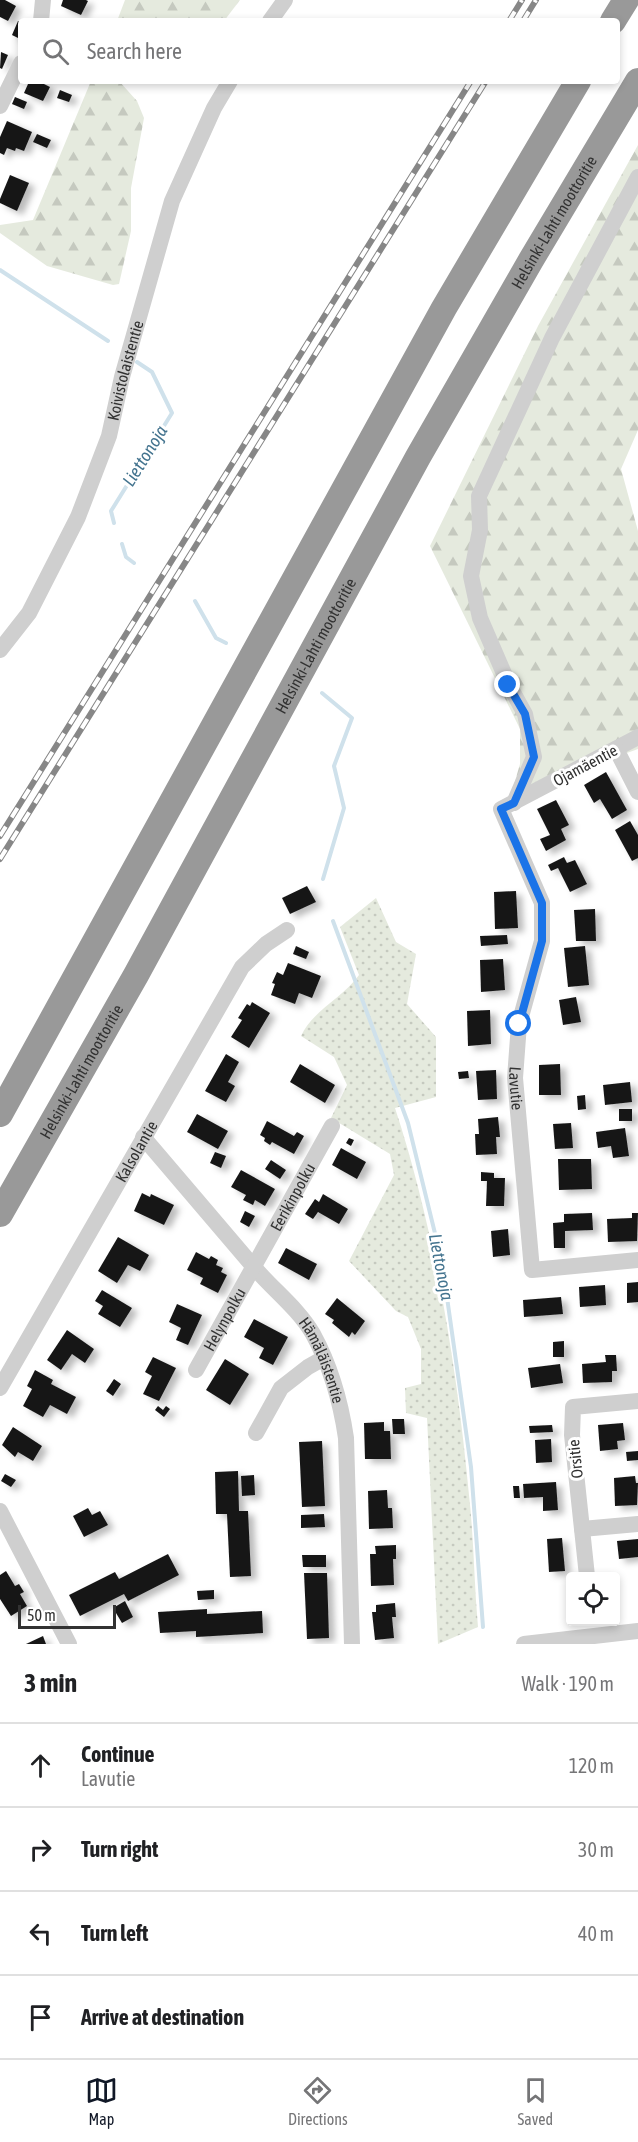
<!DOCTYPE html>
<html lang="en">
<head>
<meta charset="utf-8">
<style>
  :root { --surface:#fff; --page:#f2f2f2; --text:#202124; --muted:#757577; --line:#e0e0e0; --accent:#111827 }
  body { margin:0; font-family:"Asap Condensed",sans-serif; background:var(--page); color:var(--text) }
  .controls { position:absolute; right:18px; bottom:18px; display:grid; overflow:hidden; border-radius:6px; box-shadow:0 3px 9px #0003 }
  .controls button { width:54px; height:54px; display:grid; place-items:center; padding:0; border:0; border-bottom:2px solid var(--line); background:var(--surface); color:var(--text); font:30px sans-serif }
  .scale { position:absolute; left:18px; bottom:15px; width:98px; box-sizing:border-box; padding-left:6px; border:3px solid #323232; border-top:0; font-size:16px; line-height:21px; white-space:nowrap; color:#323232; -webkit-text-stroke:4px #fff; paint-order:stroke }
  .stop { position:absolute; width:18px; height:18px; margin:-14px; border:4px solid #1a73e8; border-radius:50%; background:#fff }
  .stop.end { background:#1a73e8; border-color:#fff; box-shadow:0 2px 6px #0008 }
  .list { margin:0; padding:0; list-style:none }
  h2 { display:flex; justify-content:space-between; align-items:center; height:78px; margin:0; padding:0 24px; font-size:26px }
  h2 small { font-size:20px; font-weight:400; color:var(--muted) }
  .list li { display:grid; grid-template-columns:39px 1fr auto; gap:18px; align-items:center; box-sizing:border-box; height:84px; padding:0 24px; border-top:2px solid var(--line) }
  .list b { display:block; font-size:22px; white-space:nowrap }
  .list p { margin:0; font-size:20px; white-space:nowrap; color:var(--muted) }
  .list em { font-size:20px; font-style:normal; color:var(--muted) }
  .icon { flex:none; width:33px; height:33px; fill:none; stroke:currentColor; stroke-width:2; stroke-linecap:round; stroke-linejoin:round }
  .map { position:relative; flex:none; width:638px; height:1644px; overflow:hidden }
  .search { position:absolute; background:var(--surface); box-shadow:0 3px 9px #0003; left:18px; right:18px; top:18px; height:66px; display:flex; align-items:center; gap:15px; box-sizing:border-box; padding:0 21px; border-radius:6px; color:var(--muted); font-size:22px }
  .sheet { height:414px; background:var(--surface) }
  nav { display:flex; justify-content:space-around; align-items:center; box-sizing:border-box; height:84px; border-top:2px solid var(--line); background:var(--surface); font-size:16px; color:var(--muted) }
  nav a { display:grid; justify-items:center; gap:3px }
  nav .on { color:var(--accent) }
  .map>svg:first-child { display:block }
</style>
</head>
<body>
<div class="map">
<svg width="638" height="1644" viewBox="0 0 638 1644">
  <defs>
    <pattern id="grass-dots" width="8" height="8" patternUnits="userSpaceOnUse" patternTransform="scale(1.5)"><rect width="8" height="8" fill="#e5eade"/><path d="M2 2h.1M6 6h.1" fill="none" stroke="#c5c9bf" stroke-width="1.8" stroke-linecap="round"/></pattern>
    <pattern id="forest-firs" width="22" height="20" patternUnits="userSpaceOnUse" patternTransform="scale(1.5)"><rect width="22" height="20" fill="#e5eade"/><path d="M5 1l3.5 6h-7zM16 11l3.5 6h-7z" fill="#c5c9bf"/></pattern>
    <filter id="shadow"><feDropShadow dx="6" dy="4" stdDeviation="3" flood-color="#0004"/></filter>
  </defs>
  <rect width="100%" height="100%" fill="#fff"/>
  <path fill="url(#grass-dots)" d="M 376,898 L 396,942 L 416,954 L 407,1004 L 436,1037 L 436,1097 L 395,1108 C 435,1230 457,1368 469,1495 C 474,1539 474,1583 478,1627 L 438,1644 L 427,1418 L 406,1413 L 405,1388 L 421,1384 L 421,1349 L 408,1317 L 396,1311 L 349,1261 L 394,1175 L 390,1154 L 331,1118 L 347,1085 L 334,1057 L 301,1036 C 313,1010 343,998 359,975 L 340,927 Z"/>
  <path fill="url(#forest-firs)" d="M 125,0 L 240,0 L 224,21 L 117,21 Z
    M 91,81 L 119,81 L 137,101 L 144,118 L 131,188 L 131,231 L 119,284 L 113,285 L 47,266 L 0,233 L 0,225 L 33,220 Z
    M 638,145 L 638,430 L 621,469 L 638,531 L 638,749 L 511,795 L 520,764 L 520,729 L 430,546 L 538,326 Z"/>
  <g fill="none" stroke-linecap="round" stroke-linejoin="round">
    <path stroke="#cfe1eb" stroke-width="4" d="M 0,270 L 108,341
      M 114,523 L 111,511 L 172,413 L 152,372 L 137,362
      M 122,544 L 126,557 L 134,563
      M 195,601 L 216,638 L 226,643
      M 322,693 L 352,718 L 334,766 L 344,808 L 323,879
      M 333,921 L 408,1123 L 442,1262 L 471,1467 L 483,1627"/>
  </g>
  <path fill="#191919" filter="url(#shadow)" d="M 0,0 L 5,0 L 16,6 L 8,21 L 0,17 Z
    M 63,0 L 86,0 L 88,1 L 81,15 L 61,6 Z
    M 18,21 L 21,22 L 18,38 L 12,35 Z
    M 1,52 L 8,55 L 2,69 L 0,68 Z
    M 26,81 L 38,81 L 50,87 L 43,101 L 24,93 L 28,84 L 25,83 Z
    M 60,90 L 72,95 L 69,102 L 57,98 Z
    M 15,97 L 27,102 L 24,109 L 12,104 Z
    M 7,121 L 32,132 L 24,151 L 16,148 L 15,151 L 7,148 L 4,155 L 0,153 L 0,137 Z
    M 37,134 L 51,140 L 47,148 L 33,142 Z
    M 10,175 L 29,183 L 17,211 L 0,203 L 0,199 Z
    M 606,772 L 627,810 L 612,819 L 600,799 L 594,803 L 584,785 Z
    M 556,800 L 569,825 L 561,829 L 566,840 L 546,851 L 540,839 L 550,835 L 537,809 Z
    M 630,821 L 638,835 L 638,858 L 632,861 L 615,830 Z
    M 564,857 L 567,863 L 575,860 L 587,884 L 570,892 L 558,868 L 551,871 L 548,865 Z
    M 307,886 L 316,902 L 290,914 L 282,898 Z
    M 516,891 L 518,928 L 495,929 L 494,892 Z
    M 595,909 L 596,941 L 576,941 L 574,910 Z
    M 507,935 L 508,944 L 481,946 L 480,936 Z
    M 296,946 L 309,952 L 306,959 L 293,954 Z
    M 585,946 L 589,985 L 568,987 L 564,948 Z
    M 503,959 L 505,990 L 481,992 L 480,960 Z
    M 288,963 L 321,976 L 312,998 L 299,993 L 295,1004 L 271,995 L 275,984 L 272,983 L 277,972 L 283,975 Z
    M 576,997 L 581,1022 L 563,1025 L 559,1000 Z
    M 252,1002 L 270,1013 L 249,1048 L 231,1037 L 242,1020 L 238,1018 L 247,1004 L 250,1006 Z
    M 490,1010 L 491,1044 L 468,1046 L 467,1011 Z
    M 226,1054 L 239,1062 L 228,1082 L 235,1086 L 226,1102 L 205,1091 Z
    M 300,1064 L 335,1085 L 325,1103 L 290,1082 Z
    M 560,1064 L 561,1095 L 539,1095 L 539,1065 Z
    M 496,1070 L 497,1099 L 478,1100 L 476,1071 Z
    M 468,1071 L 469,1078 L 459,1079 L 458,1072 Z
    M 630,1082 L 632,1102 L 605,1105 L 603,1085 Z
    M 585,1095 L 586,1109 L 578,1110 L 577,1096 Z
    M 619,1109 L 632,1109 L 632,1121 L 619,1121 Z
    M 197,1114 L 228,1131 L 218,1149 L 187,1132 Z
    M 498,1117 L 500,1137 L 496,1137 L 497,1154 L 476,1155 L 475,1134 L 479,1134 L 478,1119 Z
    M 267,1121 L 294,1136 L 297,1132 L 304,1136 L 294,1154 L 272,1142 L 270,1145 L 264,1141 L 265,1138 L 260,1135 Z
    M 571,1123 L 573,1148 L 555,1149 L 553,1124 Z
    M 625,1128 L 629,1156 L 613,1158 L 611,1146 L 598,1148 L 596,1132 Z
    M 349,1138 L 354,1140 L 351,1146 L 346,1143 Z
    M 341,1148 L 366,1162 L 357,1179 L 332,1165 Z
    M 215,1152 L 226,1156 L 221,1168 L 210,1163 Z
    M 558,1159 L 591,1159 L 592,1189 L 559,1190 Z
    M 271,1160 L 286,1170 L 280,1179 L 265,1169 Z
    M 241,1170 L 275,1189 L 265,1206 L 255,1200 L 253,1205 L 243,1200 L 246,1195 L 231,1187 Z
    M 481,1172 L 494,1173 L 494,1178 L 505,1178 L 504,1206 L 486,1206 L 487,1181 L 481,1181 Z
    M 142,1193 L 150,1197 L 151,1194 L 174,1205 L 164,1225 L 134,1211 Z
    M 323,1194 L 348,1209 L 339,1224 L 318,1212 L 313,1219 L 305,1214 L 315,1199 L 319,1202 Z
    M 245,1211 L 255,1216 L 249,1227 L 240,1222 Z
    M 592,1213 L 593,1230 L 565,1231 L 565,1248 L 554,1248 L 553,1223 L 564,1222 L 564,1214 Z
    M 632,1213 L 638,1213 L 637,1241 L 608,1242 L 607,1219 L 632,1218 Z
    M 508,1229 L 510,1255 L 493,1257 L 491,1231 Z
    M 118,1237 L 149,1255 L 140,1271 L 128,1265 L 117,1283 L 98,1271 Z
    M 286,1248 L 317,1264 L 309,1280 L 278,1263 Z
    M 196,1252 L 209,1259 L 211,1256 L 218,1260 L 216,1265 L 223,1268 L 221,1272 L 227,1275 L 218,1293 L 200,1284 L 203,1278 L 187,1270 Z
    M 638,1282 L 638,1302 L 627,1303 L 627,1283 Z
    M 605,1285 L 606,1305 L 580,1307 L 579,1287 Z
    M 102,1290 L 132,1308 L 120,1327 L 98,1314 L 103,1306 L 95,1301 Z
    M 561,1297 L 563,1314 L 524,1317 L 523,1300 Z
    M 337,1298 L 365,1321 L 355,1335 L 352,1332 L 349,1337 L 332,1323 L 334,1320 L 325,1314 Z
    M 177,1304 L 202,1315 L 188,1345 L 176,1340 L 181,1328 L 169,1322 Z
    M 254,1319 L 288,1337 L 273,1365 L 259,1358 L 264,1348 L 244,1337 Z
    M 67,1330 L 94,1349 L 85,1363 L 72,1354 L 61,1370 L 47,1360 Z
    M 564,1341 L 564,1357 L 553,1357 L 553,1342 Z
    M 605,1355 L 616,1355 L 617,1371 L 612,1371 L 612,1382 L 583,1383 L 582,1364 L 606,1362 Z
    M 153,1357 L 176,1368 L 159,1401 L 143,1394 L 152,1376 L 145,1372 Z
    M 225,1359 L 249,1374 L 230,1405 L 206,1390 Z
    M 560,1364 L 563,1383 L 531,1388 L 528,1368 Z
    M 35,1370 L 53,1380 L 51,1384 L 76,1397 L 67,1414 L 50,1405 L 43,1417 L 23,1406 L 32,1389 L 27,1386 Z
    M 114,1379 L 121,1384 L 113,1396 L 106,1391 Z
    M 158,1406 L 163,1410 L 166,1406 L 170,1409 L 164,1417 L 155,1410 Z
    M 392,1419 L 404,1419 L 405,1434 L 393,1434 Z
    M 384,1422 L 384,1431 L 390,1431 L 391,1459 L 365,1459 L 364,1423 Z
    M 623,1423 L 625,1440 L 617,1441 L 618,1449 L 600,1451 L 598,1425 Z
    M 552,1425 L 553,1432 L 530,1433 L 529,1426 Z
    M 13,1427 L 42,1446 L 33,1461 L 18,1452 L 15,1457 L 2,1445 Z
    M 551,1439 L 552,1462 L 536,1463 L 535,1440 Z
    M 322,1441 L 325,1506 L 302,1507 L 299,1442 Z
    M 638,1451 L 638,1460 L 627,1461 L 626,1452 Z
    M 238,1471 L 239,1511 L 248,1511 L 251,1576 L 230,1577 L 227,1514 L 216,1514 L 215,1472 Z
    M 5,1474 L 16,1480 L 11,1487 L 1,1481 Z
    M 254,1475 L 255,1495 L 242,1496 L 241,1476 Z
    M 635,1476 L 636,1483 L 638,1483 L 637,1505 L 615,1506 L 614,1478 Z
    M 556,1482 L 558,1510 L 543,1511 L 543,1497 L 524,1498 L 523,1484 Z
    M 513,1486 L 519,1486 L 520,1498 L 514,1498 Z
    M 387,1490 L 388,1508 L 392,1508 L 393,1528 L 369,1529 L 368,1491 Z
    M 88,1508 L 92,1515 L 100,1511 L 108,1525 L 84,1537 L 73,1516 Z
    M 324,1514 L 325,1527 L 301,1528 L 301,1515 Z
    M 562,1538 L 565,1571 L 549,1572 L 547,1539 Z
    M 638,1539 L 638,1557 L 619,1559 L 617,1541 Z
    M 396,1545 L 396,1559 L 393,1559 L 394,1585 L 371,1586 L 370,1554 L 376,1554 L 375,1546 Z
    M 168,1554 L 179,1575 L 128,1601 L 124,1594 L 80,1616 L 69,1595 L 115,1572 L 119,1579 Z
    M 302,1555 L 326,1555 L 326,1567 L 303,1567 Z
    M 6,1571 L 15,1586 L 19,1584 L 24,1592 L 20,1594 L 27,1606 L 11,1616 L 0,1599 L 0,1575 Z
    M 304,1573 L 327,1573 L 329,1638 L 307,1639 Z
    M 214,1590 L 214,1599 L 198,1600 L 197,1591 Z
    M 125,1601 L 133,1617 L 122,1623 L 113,1608 Z
    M 395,1603 L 396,1617 L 392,1617 L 394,1638 L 375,1640 L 372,1612 L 376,1612 L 376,1605 Z
    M 207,1609 L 207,1614 L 262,1611 L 263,1633 L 196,1637 L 196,1631 L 160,1633 L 158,1612 Z
    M 43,1636 L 46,1644 L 26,1644 Z"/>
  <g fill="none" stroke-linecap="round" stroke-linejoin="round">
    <g stroke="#cfcfcf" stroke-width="16">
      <path d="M 41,21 L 43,0"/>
      <path d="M 270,21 L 285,0"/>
      <path d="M 0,106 L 21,63"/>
      <path id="s1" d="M 0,650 L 29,613 L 78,517 L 109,436 L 122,377 L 172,201 L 214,108 L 230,81"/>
      <path id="s2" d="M 638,737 L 501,809 L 542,903 L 542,941 L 519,1024 L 515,1078 L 532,1270 L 638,1260"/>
      <path d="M 616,749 L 638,792"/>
      <path d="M 514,803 L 534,757 L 525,714 L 509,685 L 480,618 L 471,576 L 480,530 L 479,496 L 552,338 L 638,177"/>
      <path id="s3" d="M 143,1137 C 180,1180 216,1223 253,1266 C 272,1289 298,1308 313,1334 C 330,1365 341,1404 346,1438 L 352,1644"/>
      <path id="s4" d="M 196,1370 L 332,1126"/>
      <path id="s5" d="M 0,1388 L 242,967 L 266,944 L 287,930"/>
      <path d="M 256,1433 L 281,1388 L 308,1367 L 324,1358"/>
      <path d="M 0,1511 L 69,1644"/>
      <path d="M 582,1529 L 638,1524"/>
      <path d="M 587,1576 L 572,1435 L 573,1407 L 638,1401"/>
      <path d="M 524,1644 L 638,1631"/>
    </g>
    <g stroke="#999" stroke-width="26">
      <path d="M 613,21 L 626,0"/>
      <path d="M 0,1114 L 444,308 L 578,81"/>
      <path id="s6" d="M 0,1214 L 136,975 L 418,457 L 531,260 L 638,81"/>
    </g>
    <defs>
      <path id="rail" d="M 509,21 L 522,0
        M 523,21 L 536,0
        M 0,836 L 471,81
        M 0,859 L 486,81"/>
    </defs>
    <use href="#rail" stroke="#878787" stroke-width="6"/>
    <use href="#rail" stroke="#fff" stroke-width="4" stroke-dasharray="11" stroke-linecap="butt"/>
  </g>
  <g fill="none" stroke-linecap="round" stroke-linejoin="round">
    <path stroke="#1a73e8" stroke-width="8" d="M 508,685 L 525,714 L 534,757 L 514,803 L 501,809 L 542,903 L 542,941 L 519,1024"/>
  </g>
  <g text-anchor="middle" stroke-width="6" stroke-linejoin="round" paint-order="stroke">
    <g font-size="16" fill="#323232" stroke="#fff">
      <text dy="6" stroke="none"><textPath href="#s6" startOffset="1136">Helsinki-Lahti moottoritie</textPath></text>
      <text dy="6" stroke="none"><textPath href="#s1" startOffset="309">Koivistolaistentie</textPath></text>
      <text dy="6" stroke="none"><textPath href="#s6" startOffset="650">Helsinki-Lahti moottoritie</textPath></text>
      <text transform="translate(585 765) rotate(-28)" y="6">Ojamäentie</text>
      <text dy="6" stroke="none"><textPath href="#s6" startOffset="164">Helsinki-Lahti moottoritie</textPath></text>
      <text dy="6" stroke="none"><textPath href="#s2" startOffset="446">Lavutie</textPath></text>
      <text dy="6" stroke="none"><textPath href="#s5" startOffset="273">Kalsolantie</textPath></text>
      <text dy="6" stroke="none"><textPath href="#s4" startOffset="198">Eerikinpolku</textPath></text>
      <text dy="6" stroke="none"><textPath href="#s4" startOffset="58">Helynpolku</textPath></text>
      <text dy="6" stroke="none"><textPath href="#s3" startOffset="288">Hämäläistentie</textPath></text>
      <text transform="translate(575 1459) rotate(-96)" y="6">Orsitie</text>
    </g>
    <g font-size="18" font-style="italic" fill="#44748f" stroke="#fff">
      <text transform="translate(145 456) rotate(-58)" y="6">Liettonoja</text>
      <text transform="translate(441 1267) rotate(79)" y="6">Liettonoja</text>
    </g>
  </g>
</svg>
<div class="controls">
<button><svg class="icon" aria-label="locate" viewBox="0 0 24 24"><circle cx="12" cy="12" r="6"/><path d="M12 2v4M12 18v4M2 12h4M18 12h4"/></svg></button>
</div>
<div class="scale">50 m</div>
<div class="stop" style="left:519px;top:1024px"></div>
<div class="stop end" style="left:508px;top:685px"></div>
<div class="search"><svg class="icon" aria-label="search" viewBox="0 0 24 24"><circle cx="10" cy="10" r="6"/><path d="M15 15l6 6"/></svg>Search here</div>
</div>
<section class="sheet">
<h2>3 min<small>Walk · 190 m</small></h2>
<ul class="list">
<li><svg class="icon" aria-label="ahead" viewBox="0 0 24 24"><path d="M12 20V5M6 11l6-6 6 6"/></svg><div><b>Continue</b><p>Lavutie</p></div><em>120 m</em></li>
<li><svg class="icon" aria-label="right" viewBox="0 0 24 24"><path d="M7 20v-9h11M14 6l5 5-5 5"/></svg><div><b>Turn right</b></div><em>30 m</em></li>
<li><svg class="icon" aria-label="left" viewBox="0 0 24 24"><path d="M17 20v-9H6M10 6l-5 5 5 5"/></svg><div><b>Turn left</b></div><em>40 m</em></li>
<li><svg class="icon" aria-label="arrive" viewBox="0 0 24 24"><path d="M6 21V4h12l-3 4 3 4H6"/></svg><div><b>Arrive at destination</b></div></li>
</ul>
</section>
<nav>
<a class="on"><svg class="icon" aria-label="map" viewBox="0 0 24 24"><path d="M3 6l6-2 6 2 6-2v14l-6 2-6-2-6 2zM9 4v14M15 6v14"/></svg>Map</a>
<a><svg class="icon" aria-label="directions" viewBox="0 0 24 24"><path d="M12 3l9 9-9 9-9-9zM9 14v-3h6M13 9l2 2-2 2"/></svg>Directions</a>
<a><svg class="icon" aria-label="saved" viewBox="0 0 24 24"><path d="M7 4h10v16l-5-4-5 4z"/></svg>Saved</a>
</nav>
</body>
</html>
